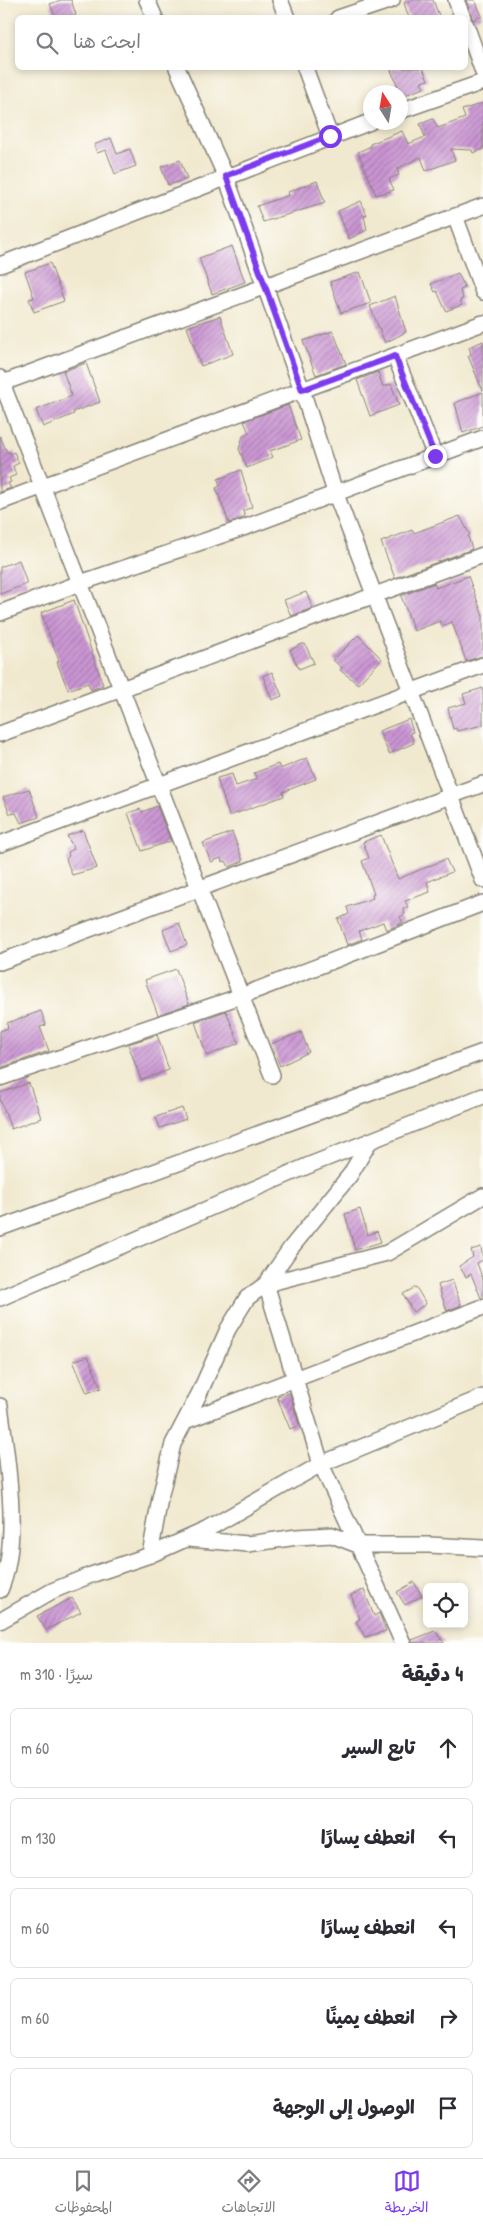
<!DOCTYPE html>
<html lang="ar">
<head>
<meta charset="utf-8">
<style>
  :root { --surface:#fff; --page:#f7f7f7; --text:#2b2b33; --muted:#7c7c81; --line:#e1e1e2; --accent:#7c3aed }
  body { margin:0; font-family:"Patrick Hand","Playpen Sans Arabic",sans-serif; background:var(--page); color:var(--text); direction:rtl }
  .controls { position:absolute; right:15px; bottom:15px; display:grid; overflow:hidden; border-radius:8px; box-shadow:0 2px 8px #0003 }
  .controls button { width:45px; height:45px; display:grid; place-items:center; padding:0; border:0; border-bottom:1px solid var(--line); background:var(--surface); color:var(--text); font:25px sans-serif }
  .compass { position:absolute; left:363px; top:85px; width:45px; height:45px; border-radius:50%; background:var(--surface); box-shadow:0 2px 8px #0003; rotate:349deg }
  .stop { position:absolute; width:15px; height:15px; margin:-11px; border:4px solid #7c3aed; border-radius:50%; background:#fff }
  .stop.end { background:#7c3aed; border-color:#fff; box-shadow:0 1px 5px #0008 }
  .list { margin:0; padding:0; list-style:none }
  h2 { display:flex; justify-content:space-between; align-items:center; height:65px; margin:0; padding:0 20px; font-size:21px }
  h2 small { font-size:16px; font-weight:400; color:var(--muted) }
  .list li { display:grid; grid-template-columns:32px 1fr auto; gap:15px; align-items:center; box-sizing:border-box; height:80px; margin:0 10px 10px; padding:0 10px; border:1px solid var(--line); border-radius:8px }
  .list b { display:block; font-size:19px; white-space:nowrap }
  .list em { font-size:16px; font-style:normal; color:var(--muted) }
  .icon { flex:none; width:28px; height:28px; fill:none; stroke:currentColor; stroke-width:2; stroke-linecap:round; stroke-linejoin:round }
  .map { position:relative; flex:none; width:483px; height:1643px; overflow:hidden; direction:ltr }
  .search { position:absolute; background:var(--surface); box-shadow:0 2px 8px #0003; left:15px; right:15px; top:15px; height:55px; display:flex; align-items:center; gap:12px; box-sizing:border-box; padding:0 18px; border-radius:8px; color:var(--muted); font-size:19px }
  .sheet { height:515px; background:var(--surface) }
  nav { display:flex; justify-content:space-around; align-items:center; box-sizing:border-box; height:70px; border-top:1px solid var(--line); background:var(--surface); font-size:14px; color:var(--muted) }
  nav a { display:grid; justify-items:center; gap:2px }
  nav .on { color:var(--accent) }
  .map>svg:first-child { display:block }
</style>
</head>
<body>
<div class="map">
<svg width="483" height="1643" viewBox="0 0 483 1643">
  <defs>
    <pattern id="building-hatch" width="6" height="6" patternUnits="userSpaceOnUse" patternTransform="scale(1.25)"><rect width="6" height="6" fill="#ca95d3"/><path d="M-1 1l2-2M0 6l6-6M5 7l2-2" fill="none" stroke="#a379aa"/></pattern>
  </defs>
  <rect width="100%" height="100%" fill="#fdfcf7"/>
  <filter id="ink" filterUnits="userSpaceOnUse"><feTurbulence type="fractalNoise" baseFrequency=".02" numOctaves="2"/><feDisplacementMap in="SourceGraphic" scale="10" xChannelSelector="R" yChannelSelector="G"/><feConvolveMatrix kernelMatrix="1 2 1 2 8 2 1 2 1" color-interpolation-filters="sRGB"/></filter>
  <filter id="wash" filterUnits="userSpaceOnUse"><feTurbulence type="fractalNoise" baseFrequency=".0096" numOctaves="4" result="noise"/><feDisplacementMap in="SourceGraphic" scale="20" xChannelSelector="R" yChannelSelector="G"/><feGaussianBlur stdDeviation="1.12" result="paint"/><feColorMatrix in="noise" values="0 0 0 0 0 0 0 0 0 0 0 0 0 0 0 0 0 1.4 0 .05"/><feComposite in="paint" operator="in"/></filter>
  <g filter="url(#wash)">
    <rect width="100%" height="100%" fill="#f1e9cf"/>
    <g id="blocks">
      <path fill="url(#building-hatch)" d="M 61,0 L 71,0 L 76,15 L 70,18 L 56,18 L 50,4 Z
        M 411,0 L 433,0 L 440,18 L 409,18 L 404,3 Z
        M 466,0 L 475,0 L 482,16 L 473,20 Z
        M 390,68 L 423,68 L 428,80 L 421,82 L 424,88 L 402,96 Z
        M 483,103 L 483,149 L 473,153 L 472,150 L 451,149 L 455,160 L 426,171 L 421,157 L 397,169 L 399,175 L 389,179 L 394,190 L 376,195 L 358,152 L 371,146 L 370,144 L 402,131 L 408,144 L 425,137 L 420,124 L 433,119 L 438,128 L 465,118 L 462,110 Z
        M 111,138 L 117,154 L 130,149 L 136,166 L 115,174 L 106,150 L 97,153 L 94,145 Z
        M 180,160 L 187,179 L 168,185 L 161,167 Z
        M 317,181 L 325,203 L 263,222 L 257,206 L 289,195 L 288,192 Z
        M 361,201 L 367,215 L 364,216 L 367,230 L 349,239 L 338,211 Z
        M 232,246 L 245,282 L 212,294 L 199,258 Z
        M 50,263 L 64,301 L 34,312 L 29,299 L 34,298 L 25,272 Z
        M 360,272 L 371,303 L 341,313 L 330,282 Z
        M 458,273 L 465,288 L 460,290 L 463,299 L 460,300 L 462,305 L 446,311 L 437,291 L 435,292 L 431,284 Z
        M 395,296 L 406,332 L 385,343 L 370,306 Z
        M 220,316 L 233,354 L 201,366 L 187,327 Z
        M 333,331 L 346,364 L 316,375 L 303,341 Z
        M 483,341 L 483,391 L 468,356 L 471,354 L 469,347 Z
        M 86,363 L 100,402 L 73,412 L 74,414 L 43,427 L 36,410 L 72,396 L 63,371 Z
        M 378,372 L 383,387 L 391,384 L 399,405 L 370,416 L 357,380 Z
        M 483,392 L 483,426 L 463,433 L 455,403 Z
        M 288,405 L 301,440 L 270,451 L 273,457 L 247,468 L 239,449 L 243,436 L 249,433 L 244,421 Z
        M 0,436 L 7,452 L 9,452 L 10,454 L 14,452 L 19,463 L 13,466 L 16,475 L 9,478 L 11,482 L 8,483 L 11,488 L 0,492 Z
        M 241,470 L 252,507 L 243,511 L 245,517 L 229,523 L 216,488 L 220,486 L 218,479 Z
        M 460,516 L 470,535 L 468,536 L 472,549 L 395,578 L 381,542 L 412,530 L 414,533 Z
        M 19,560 L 27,584 L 0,594 L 0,567 Z
        M 468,576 L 483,616 L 483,656 L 466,661 L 452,622 L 442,626 L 440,621 L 414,631 L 401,596 L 434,583 L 436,588 Z
        M 306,592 L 313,608 L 291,616 L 284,600 Z
        M 74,600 L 103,685 L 91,690 L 88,683 L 68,690 L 57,662 L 59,661 L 41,613 Z
        M 358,635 L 382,659 L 358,684 L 340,670 L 342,668 L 333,660 Z
        M 302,644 L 305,644 L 314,663 L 299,669 L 290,650 Z
        M 272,672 L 282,696 L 272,700 L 263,676 Z
        M 483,688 L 483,725 L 457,731 L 456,728 L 453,729 L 448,708 L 466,703 L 463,694 Z
        M 409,719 L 413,732 L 410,733 L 414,743 L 389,754 L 379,731 Z
        M 307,758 L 316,779 L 283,792 L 284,796 L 229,816 L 217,778 L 232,774 L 236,786 L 257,779 L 254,773 L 278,764 L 280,769 Z
        M 29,789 L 39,817 L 21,823 L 16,813 L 10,814 L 3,797 Z
        M 157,806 L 171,841 L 142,851 L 128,813 L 140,809 L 142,812 Z
        M 83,830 L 97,868 L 72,875 L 66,859 L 69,856 L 68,852 L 74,849 L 67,836 Z
        M 232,832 L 243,861 L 229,867 L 226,861 L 222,862 L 221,858 L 211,862 L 203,843 Z
        M 381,835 L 398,879 L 446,859 L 452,872 L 427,882 L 430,892 L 405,901 L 408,907 L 403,909 L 405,914 L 400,917 L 403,923 L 386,930 L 383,922 L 359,931 L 362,939 L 347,945 L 338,919 L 349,914 L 347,907 L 373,898 L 372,895 L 374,894 L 362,861 L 369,858 L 363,842 Z
        M 179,923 L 187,945 L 171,951 L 163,930 Z
        M 176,969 L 189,1004 L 158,1015 L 145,980 Z
        M 41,1011 L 46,1025 L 40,1027 L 49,1051 L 0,1068 L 0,1031 L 8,1028 L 7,1023 Z
        M 226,1011 L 239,1043 L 207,1056 L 195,1022 Z
        M 301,1032 L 309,1052 L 280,1066 L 271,1044 Z
        M 157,1035 L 169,1070 L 141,1080 L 128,1044 Z
        M 29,1083 L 41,1118 L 11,1129 L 0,1099 L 0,1093 Z
        M 182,1108 L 186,1119 L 160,1128 L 156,1117 Z
        M 360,1209 L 368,1235 L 377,1231 L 381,1242 L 355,1250 L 345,1214 Z
        M 481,1247 L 483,1260 L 477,1263 L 483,1280 L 483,1298 L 481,1298 L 471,1274 L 466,1277 L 459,1266 L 473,1257 L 471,1250 Z
        M 452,1280 L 461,1305 L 447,1311 L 438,1285 Z
        M 416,1287 L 426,1304 L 413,1312 L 403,1294 Z
        M 88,1356 L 101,1388 L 87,1393 L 73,1361 Z
        M 290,1393 L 299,1425 L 290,1429 L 277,1397 Z
        M 414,1582 L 422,1596 L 405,1605 L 397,1592 Z
        M 364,1590 L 374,1616 L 379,1613 L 386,1631 L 365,1637 L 356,1621 L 360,1619 L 351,1595 Z
        M 72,1598 L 81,1612 L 46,1630 L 37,1616 Z
        M 435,1631 L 444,1643 L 412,1643 L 412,1640 Z"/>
    </g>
  </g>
  <g filter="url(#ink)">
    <use href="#blocks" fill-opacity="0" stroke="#868276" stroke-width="1"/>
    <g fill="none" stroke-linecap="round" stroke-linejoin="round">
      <defs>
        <path id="minor" d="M 147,0 L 155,18
          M 280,0 L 287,18
          M 456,0 L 463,18
          M 338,18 L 392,0
          M 466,25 L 483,72
          M 177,68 L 226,177 L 302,390 L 335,492 L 483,880
          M 305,68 L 330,136
          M 400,111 L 483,82
          M 455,216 L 483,292
          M 0,265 L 370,122
          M 395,356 L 435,456
          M 0,378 L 272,1075
          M 0,384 L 483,206
          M 0,502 L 483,323
          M 0,613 L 80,583 L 246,527 L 483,438
          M 0,734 L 483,555
          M 0,844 L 483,665
          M 0,962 L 483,784
          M 0,1078 L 241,996 L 483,903
          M 0,1228 L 483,1052
          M 0,1298 L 312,1164 L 483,1096
          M 0,1406 C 7,1457 21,1543 0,1590
          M 185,1421 L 483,1307
          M 188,1539 L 248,1544 L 297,1537 L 332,1535 L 358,1545 L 429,1545 L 483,1548
          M 150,1555 L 160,1498 L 173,1444 L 199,1394 L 228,1329 L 247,1298 L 266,1284 L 290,1249 L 350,1175 L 370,1141
          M 0,1621 L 52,1591 L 91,1575 L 150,1555 L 206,1530 L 321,1464 L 483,1397
          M 403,1643 L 321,1464 L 266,1284 L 387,1253 L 483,1196"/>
      </defs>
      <use href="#minor" stroke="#868276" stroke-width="18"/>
      <use href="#minor" stroke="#fff" stroke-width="15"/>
    </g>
  </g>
  <g fill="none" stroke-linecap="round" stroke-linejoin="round" filter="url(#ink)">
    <path stroke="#7c3aed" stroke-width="6" d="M 330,136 L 226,176 L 302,390 L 395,356 L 435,456"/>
  </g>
</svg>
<div class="controls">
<button><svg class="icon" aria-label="locate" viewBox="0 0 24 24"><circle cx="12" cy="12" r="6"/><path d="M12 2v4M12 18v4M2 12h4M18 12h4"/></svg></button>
</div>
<svg class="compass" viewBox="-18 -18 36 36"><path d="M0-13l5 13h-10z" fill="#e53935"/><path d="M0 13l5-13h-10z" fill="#7c7c81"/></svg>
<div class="stop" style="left:330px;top:136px"></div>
<div class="stop end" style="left:435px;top:456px"></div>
<div class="search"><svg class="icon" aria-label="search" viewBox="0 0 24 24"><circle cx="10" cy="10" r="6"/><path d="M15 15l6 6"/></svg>ابحث هنا</div>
</div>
<section class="sheet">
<h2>4 دقيقة<small>سيرًا · 310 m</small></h2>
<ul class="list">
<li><svg class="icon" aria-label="ahead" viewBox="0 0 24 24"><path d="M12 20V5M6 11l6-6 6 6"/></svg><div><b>تابع السير</b></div><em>60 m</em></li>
<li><svg class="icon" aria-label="left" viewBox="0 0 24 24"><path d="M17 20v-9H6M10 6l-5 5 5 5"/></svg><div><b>انعطف يسارًا</b></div><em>130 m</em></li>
<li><svg class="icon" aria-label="left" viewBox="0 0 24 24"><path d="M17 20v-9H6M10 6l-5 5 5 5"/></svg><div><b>انعطف يسارًا</b></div><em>60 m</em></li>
<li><svg class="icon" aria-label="right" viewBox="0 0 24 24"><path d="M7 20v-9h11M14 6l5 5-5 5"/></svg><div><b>انعطف يمينًا</b></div><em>60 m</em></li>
<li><svg class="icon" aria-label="arrive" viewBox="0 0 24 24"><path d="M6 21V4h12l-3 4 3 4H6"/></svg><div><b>الوصول إلى الوجهة</b></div></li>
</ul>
</section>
<nav>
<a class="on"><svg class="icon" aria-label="map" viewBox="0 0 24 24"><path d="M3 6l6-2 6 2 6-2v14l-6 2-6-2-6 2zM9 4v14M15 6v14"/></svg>الخريطة</a>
<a><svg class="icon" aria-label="directions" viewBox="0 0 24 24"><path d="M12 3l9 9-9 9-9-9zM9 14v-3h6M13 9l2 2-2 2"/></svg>الاتجاهات</a>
<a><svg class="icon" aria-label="saved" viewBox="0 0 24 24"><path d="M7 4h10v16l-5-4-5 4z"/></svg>المحفوظات</a>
</nav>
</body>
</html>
